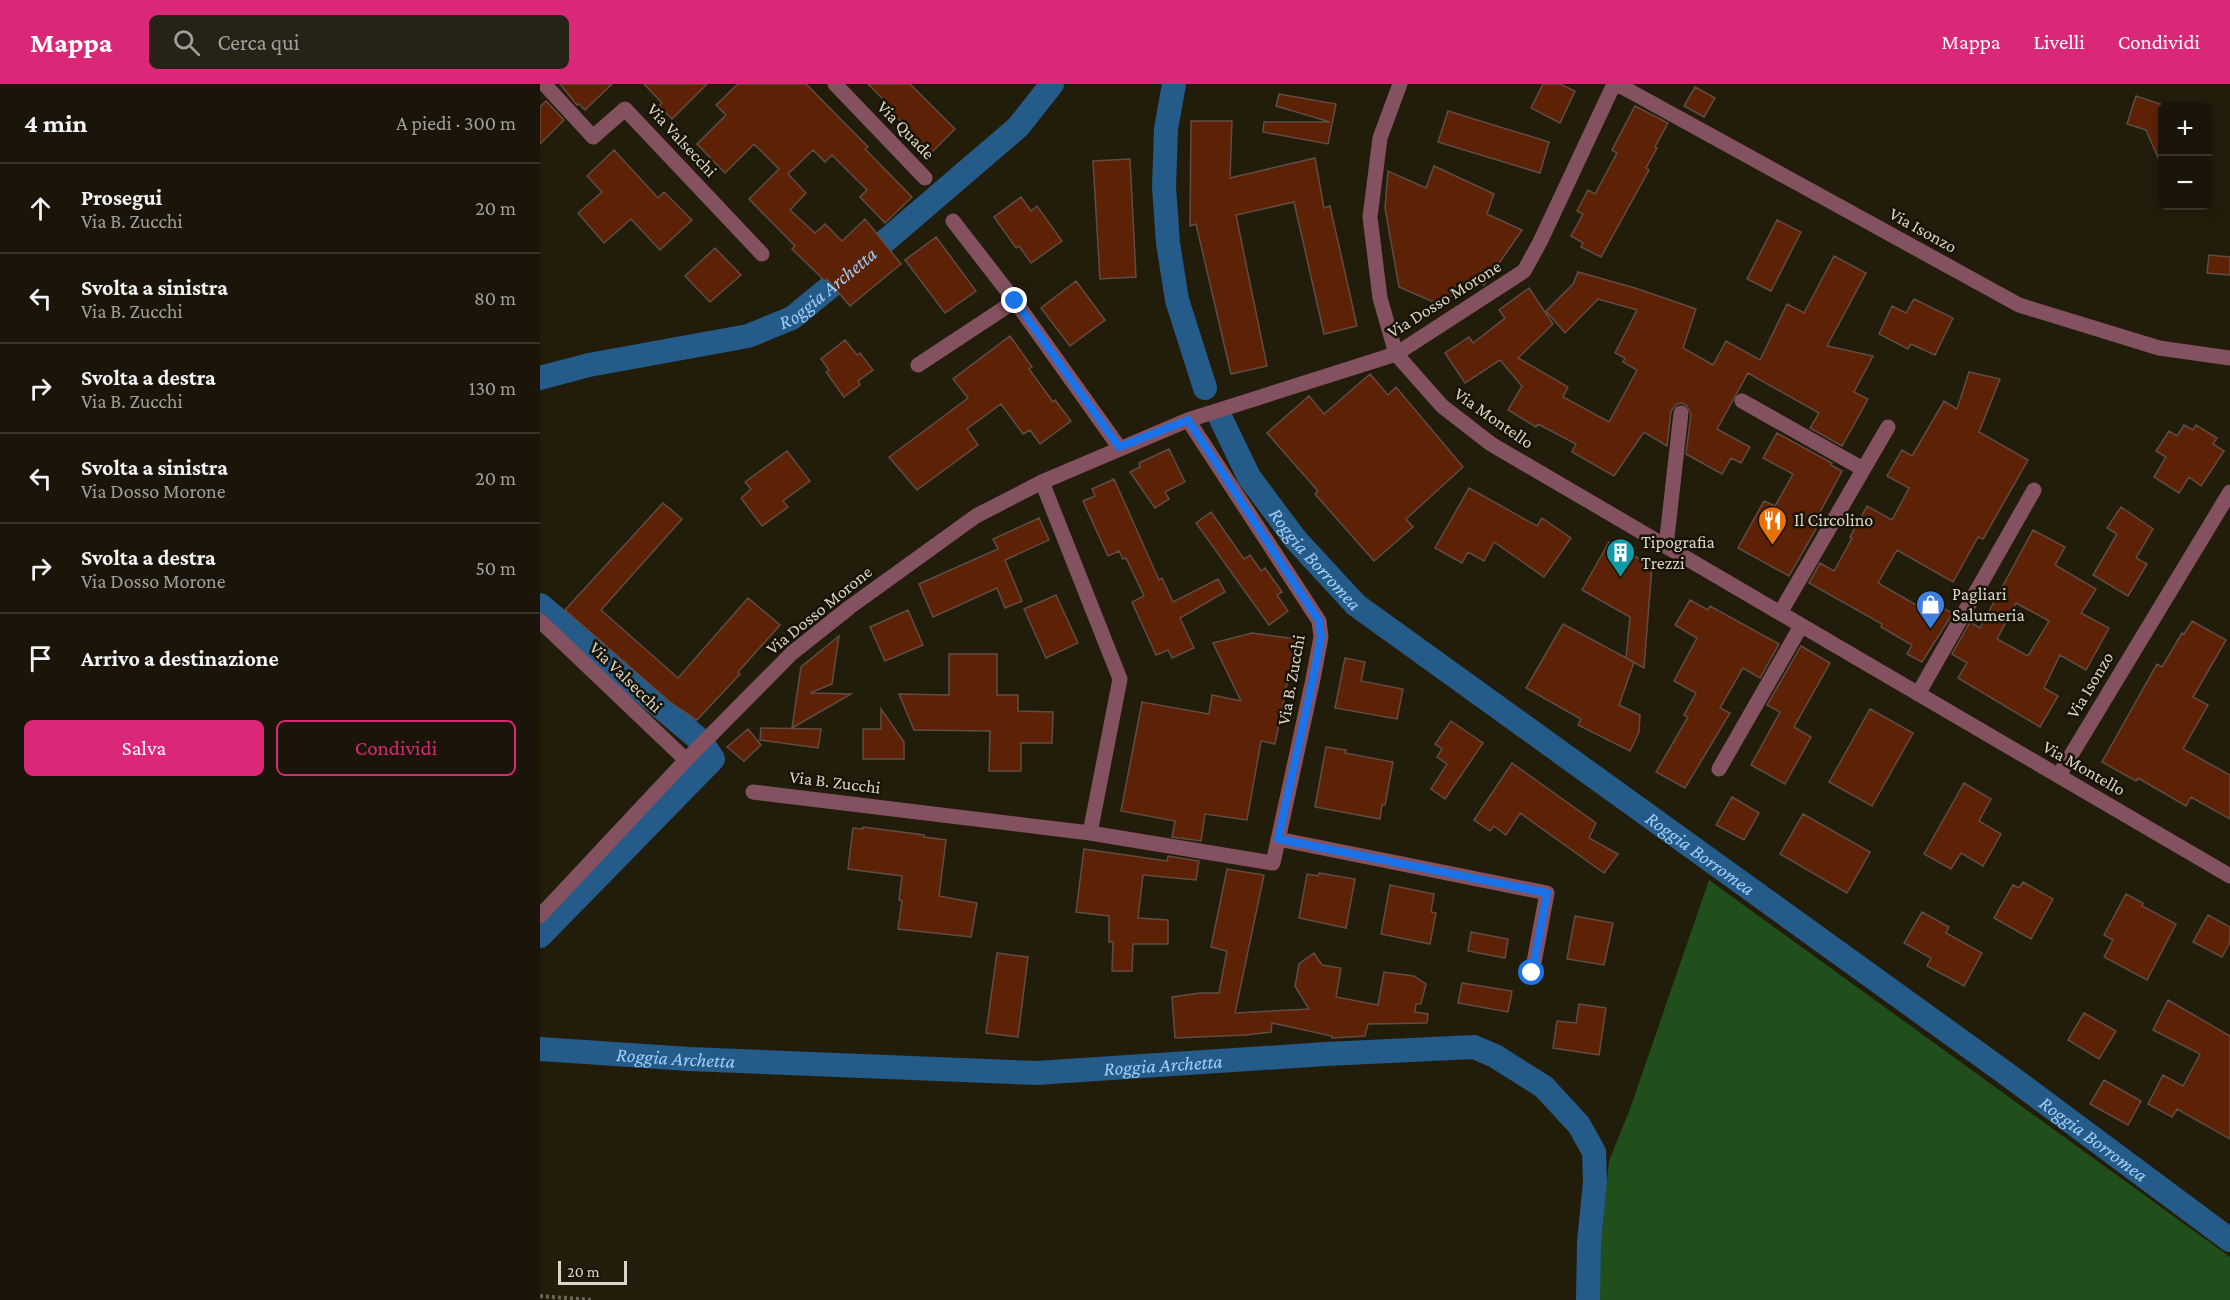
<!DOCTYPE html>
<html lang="it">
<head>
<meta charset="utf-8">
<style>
  :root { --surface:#1a1508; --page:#272216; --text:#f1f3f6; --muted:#9f9f9c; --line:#383429; --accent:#db2777 }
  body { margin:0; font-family:"Crimson Pro",serif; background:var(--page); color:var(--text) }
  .controls { position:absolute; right:18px; top:18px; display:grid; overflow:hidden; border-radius:9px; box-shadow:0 3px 9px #0003 }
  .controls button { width:54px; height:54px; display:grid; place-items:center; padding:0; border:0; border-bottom:2px solid var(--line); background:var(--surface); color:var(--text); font:30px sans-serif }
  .scale { position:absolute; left:18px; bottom:15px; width:69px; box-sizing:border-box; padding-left:6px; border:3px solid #d8d5ca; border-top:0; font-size:16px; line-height:21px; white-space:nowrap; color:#d8d5ca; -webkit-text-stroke:4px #181304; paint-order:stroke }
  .stop { position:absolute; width:18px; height:18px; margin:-14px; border:4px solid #1a73e8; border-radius:50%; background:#fff }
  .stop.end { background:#1a73e8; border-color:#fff; box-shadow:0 2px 6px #0008 }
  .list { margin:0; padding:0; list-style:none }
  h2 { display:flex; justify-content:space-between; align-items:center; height:78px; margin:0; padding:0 24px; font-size:26px }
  h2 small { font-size:20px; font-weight:400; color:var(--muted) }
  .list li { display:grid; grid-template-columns:39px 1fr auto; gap:18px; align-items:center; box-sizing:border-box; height:90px; padding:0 24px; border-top:2px solid var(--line) }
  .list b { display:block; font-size:22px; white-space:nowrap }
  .list p { margin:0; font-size:20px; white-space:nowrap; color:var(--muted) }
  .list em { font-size:20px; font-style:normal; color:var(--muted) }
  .actions { display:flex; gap:12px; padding:18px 24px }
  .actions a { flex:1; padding:14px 0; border:2px solid var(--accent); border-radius:9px; text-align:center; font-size:21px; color:var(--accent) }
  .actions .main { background:var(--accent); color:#fff }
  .icon { flex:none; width:33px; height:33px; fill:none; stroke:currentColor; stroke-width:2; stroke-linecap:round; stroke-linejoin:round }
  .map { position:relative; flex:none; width:1690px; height:1216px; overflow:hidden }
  header { display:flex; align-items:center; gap:36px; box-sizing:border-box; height:84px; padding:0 30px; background:var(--accent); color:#fff }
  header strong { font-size:28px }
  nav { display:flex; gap:33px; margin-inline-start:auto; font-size:21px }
  .search { width:420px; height:54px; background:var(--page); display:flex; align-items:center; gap:15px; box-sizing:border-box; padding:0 21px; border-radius:9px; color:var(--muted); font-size:22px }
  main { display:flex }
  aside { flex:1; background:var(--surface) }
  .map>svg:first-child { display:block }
</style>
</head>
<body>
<header>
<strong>Mappa</strong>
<div class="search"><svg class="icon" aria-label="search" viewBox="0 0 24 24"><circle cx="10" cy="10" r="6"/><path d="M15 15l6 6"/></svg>Cerca qui</div>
<nav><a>Mappa</a><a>Livelli</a><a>Condividi</a></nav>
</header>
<main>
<aside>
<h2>4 min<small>A piedi · 300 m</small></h2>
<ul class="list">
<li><svg class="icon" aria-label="ahead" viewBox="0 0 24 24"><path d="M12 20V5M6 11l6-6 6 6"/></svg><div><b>Prosegui</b><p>Via B. Zucchi</p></div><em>20 m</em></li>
<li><svg class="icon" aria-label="left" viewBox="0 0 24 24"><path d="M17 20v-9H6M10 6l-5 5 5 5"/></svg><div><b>Svolta a sinistra</b><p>Via B. Zucchi</p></div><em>80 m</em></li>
<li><svg class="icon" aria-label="right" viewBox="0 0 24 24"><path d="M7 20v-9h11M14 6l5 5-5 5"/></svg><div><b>Svolta a destra</b><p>Via B. Zucchi</p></div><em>130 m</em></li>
<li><svg class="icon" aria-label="left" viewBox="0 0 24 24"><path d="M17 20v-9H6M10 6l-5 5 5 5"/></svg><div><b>Svolta a sinistra</b><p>Via Dosso Morone</p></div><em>20 m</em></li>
<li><svg class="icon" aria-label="right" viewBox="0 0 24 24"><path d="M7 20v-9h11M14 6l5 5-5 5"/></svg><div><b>Svolta a destra</b><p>Via Dosso Morone</p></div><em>50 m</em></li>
<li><svg class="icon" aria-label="arrive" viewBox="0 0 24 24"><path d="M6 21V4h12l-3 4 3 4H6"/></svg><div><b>Arrivo a destinazione</b></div></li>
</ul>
<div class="actions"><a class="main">Salva</a><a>Condividi</a></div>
</aside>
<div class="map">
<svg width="1690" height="1216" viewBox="0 0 1690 1216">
  <rect width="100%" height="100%" fill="#221c0b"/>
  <path fill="#214f1c" d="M 1169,796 L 1690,1173 L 1690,1216 L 1055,1216 L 1069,1077 L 1090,1025 Z"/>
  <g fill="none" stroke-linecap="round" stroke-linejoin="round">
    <g stroke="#255b89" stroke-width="24">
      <path d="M 634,0 L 626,45 L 624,103 L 628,159 L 637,216 L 665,304"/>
      <path id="s1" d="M 0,294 L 49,281 L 208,252 L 252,234 L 323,176 L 478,43 L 512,0"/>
      <path id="s2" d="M 681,335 L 709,393 L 756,456 L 816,521 L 1464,988 L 1690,1156"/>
      <path d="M 0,521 L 161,657 L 173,675 L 0,852"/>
      <path id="s3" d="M 0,965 L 149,975 L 496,989 L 786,970 L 934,963 L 955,972 L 1004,1003 L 1039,1041 L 1054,1068 L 1055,1098 L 1049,1158 L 1048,1216"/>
    </g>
  </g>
  <path fill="#5d2106" stroke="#604c44" stroke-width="1.5" fill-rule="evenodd" d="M 20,0 L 72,0 L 45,26 L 39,20 L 37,21 Z
    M 104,0 L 167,0 L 132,35 L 119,22 L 122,19 Z
    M 198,0 L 266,0 L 328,63 L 325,65 L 372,113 L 345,139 L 320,113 L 327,106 L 292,71 L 285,78 L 273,66 L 248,90 L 266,109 L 250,126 L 275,149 L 285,140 L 302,157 L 325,135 L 361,180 L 310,222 L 287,195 L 285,197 L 252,165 L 255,162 L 209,115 L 239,85 L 214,60 L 185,89 L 157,60 L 186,31 L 176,21 Z
    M 328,0 L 370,0 L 415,45 L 391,69 L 350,27 L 352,24 Z
    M 1003,0 L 1020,0 L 1035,7 L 1020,39 L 991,24 Z
    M 1155,3 L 1175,14 L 1164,33 L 1144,22 Z
    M 739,10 L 796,20 L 788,60 L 723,48 L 724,38 L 790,38 L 736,22 Z
    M 1596,12 L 1623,21 L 1623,85 L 1606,46 L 1587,40 Z
    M 6,17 L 24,36 L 0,60 L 0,23 Z
    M 1095,22 L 1128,39 L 1115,63 L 1117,64 L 1106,84 L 1109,86 L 1061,173 L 1041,163 L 1043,159 L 1031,152 L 1043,130 L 1037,127 L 1048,106 L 1055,110 L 1077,69 L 1072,66 Z
    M 908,27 L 1009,58 L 1000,89 L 898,58 Z
    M 651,37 L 692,37 L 690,94 L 775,74 L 784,124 L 790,122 L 817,242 L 784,250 L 754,118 L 696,131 L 727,282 L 691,290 L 656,140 L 650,142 Z
    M 74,66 L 118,114 L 124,108 L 152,136 L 120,166 L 91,135 L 64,159 L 38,129 L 62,108 L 47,92 Z
    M 590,75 L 596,193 L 560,195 L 553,77 Z
    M 894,82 L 954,110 L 947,130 L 982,146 L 944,201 L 939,197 L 898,220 L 859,203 L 845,124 L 848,87 L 886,104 Z
    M 481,113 L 491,127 L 497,122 L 522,157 L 491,179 L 479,162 L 476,164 L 454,133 Z
    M 1237,136 L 1261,148 L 1231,207 L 1207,195 Z
    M 396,153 L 436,207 L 405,229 L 365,176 Z
    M 175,164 L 201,191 L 170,218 L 145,192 Z
    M 1669,171 L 1690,173 L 1690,191 L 1667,189 Z
    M 1294,172 L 1326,189 L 1287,262 L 1333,272 L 1314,308 L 1328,315 L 1302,362 L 1270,344 L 1279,329 L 1208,289 L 1177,345 L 1210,363 L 1201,379 L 1191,374 L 1182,390 L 1146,370 L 1151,330 L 1147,322 L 1142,319 L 1137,320 L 1131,327 L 1127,362 L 1104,348 L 1074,392 L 1032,368 L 1036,360 L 998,340 L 996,343 L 968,326 L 982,302 L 960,276 L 925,299 L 905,269 L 929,253 L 933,259 L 965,234 L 959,226 L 989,204 L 1013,240 L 978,274 L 1028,303 L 1023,313 L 1069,338 L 1097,286 L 1083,278 L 1085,274 L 1075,269 L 1097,226 L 1058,215 L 1025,249 L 1006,227 L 1033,200 L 1038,188 L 1095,204 L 1156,225 L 1143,264 L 1173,281 L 1186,257 L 1220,276 L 1247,220 L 1264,229 Z
    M 536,197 L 565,236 L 530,262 L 501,224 Z
    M 1374,215 L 1413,234 L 1395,271 L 1371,260 L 1368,265 L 1339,250 L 1352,222 L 1366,229 Z
    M 470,252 L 492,283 L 489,285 L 513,318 L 515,316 L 531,337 L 500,360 L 490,346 L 483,350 L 461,320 L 427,345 L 438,361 L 377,406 L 349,373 L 428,314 L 413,295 Z
    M 305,256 L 317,271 L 320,269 L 333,286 L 318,297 L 320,301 L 304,313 L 286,288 L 289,286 L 281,275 Z
    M 1429,288 L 1460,295 L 1439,348 L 1488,376 L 1443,455 L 1438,453 L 1413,498 L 1357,466 L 1338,499 L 1390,529 L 1395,520 L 1413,529 L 1382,578 L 1367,570 L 1372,561 L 1341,543 L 1342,540 L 1269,499 L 1280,479 L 1294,487 L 1312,454 L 1310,453 L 1327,422 L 1352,436 L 1369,404 L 1347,392 L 1362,366 L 1372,372 L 1404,317 L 1417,325 Z
    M 830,290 L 848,311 L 856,303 L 923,383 L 866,435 L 873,443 L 834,477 L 775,410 L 778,407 L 727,349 L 769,312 L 784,330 Z
    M 1644,341 L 1653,346 L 1656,341 L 1677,354 L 1673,360 L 1684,367 L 1661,402 L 1649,393 L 1639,409 L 1614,393 L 1626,373 L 1616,367 L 1629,347 L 1637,352 Z
    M 1237,349 L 1292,379 L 1291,381 L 1302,387 L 1272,443 L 1276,445 L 1249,492 L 1198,464 L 1224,417 L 1235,422 L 1253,390 L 1223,374 Z
    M 629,365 L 645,398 L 625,408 L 629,415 L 615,424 L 590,388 L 600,383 L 599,379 Z
    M 247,367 L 270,397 L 243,417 L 248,423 L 222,442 L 201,414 L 211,405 L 205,398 Z
    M 574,395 L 619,496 L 622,494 L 633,518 L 678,495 L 685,508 L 640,534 L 654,564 L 632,574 L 628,566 L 616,571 L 592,518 L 604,512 L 586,474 L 583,475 L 579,467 L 568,472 L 543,417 L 555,412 L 552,405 Z
    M 929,404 L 997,442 L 1002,434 L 1031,454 L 1004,493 L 954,458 L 944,477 L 928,468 L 922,479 L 895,464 Z
    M 123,419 L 142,435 L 61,526 L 138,594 L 208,514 L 240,541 L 198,588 L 200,590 L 157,636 L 130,618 L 25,526 Z
    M 1581,423 L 1613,445 L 1596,474 L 1607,480 L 1588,512 L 1553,491 L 1577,450 L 1567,444 Z
    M 671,428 L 704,475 L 710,471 L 721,487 L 725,484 L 742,508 L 737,511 L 748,527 L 729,541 L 656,439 Z
    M 499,434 L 509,456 L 465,476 L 482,517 L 465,524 L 457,504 L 393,533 L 379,500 L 458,465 L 453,455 Z
    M 1493,446 L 1525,463 L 1515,481 L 1556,505 L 1541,529 L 1569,544 L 1546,586 L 1520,571 L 1504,604 L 1518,612 L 1500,643 L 1418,594 L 1427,579 L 1412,570 L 1430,538 L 1440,544 ZM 1476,519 L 1509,537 L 1488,572 L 1457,555 Z
    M 1069,458 L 1112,482 L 1104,584 L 1086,574 L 1090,533 L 1042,506 Z
    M 516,511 L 538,559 L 506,574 L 484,525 Z
    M 1150,516 L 1168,526 L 1170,522 L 1239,560 L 1220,594 L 1203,584 L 1180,624 L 1190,629 L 1145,704 L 1116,688 L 1148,633 L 1144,631 L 1156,609 L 1134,597 L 1157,554 L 1135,541 Z
    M 368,526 L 383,561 L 345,577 L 330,543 Z
    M 1652,537 L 1686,556 L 1653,613 L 1668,621 L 1643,665 L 1690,691 L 1690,735 L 1651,713 L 1646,722 L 1598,694 L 1596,697 L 1562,678 L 1617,580 L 1622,583 L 1642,549 L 1644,550 Z
    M 1023,540 L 1094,578 L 1079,621 L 1100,631 L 1099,648 L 1090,667 L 1038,641 L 1041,635 L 986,604 Z
    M 712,549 L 756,555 L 735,660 L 721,657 L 707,736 L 665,730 L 661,757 L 632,753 L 635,737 L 581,727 L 602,618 L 669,630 L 672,611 L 701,617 L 673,559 Z
    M 299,552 L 292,600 L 270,609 L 311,610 L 252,644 L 261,583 Z
    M 1261,562 L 1290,579 L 1254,643 L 1271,653 L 1245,700 L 1211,681 L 1240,628 L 1227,621 Z
    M 409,570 L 457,570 L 457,611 L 478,611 L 478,627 L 513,628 L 512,659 L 481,659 L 481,687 L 449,687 L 450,647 L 374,646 L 359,610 L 409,611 Z
    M 805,574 L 825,578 L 821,597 L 863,605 L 857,635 L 795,624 Z
    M 341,625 L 364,658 L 364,675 L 323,675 L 323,645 L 341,645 Z
    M 1330,625 L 1373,649 L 1332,722 L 1289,698 Z
    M 911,637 L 943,659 L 905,715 L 891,705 L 907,680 L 897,673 L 902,665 L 895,660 Z
    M 221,644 L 281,645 L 278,664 L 220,656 Z
    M 208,645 L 221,661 L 204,677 L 187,663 Z
    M 786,663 L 806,666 L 805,669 L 853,678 L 845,721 L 842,721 L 840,735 L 775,723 Z
    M 972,679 L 1056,739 L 1049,754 L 1078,770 L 1064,789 L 980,729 L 966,751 L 954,742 L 950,747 L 934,736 Z
    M 1424,699 L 1451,715 L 1439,737 L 1461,750 L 1443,782 L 1421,769 L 1411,785 L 1384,770 Z
    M 1192,713 L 1219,729 L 1204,756 L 1176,741 Z
    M 1263,730 L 1330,768 L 1307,809 L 1240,770 Z
    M 323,743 L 384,751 L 384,753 L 406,756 L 399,812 L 437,819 L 431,853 L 358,845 L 362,817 L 359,816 L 362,792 L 308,785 L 313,744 L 323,745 Z
    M 544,765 L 627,777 L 628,772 L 659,777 L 656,796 L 603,791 L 598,834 L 628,836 L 628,860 L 593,860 L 592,887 L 572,887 L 573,858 L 569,858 L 569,832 L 536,828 Z
    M 687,785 L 724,791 L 695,929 L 769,925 L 755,902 L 759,880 L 774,869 L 782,881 L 801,884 L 796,913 L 838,921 L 844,888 L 874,892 L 886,900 L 881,920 L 876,920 L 875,928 L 888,930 L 887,939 L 828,940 L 825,952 L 792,954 L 792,952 L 732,939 L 731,948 L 706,951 L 635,954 L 632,913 L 660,909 L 679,909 L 687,867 L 671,863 Z
    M 779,789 L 815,795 L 806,844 L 759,834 L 767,790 L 778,792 Z
    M 1483,798 L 1513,815 L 1491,855 L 1454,834 L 1473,801 L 1479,804 Z
    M 850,801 L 894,810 L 891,828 L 896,829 L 890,860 L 841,850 Z
    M 1586,810 L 1603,819 L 1602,822 L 1636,840 L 1607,896 L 1564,873 L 1573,856 L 1564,851 Z
    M 1382,828 L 1409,843 L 1406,849 L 1442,869 L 1424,902 L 1387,882 L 1391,874 L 1364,859 Z
    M 1668,831 L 1690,843 L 1690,858 L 1682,873 L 1653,858 Z
    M 1035,832 L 1073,839 L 1064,881 L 1027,875 Z
    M 931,848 L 968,855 L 965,874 L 928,867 Z
    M 457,869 L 488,873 L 478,953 L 446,949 Z
    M 922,899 L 972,907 L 968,928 L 918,919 Z
    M 1628,916 L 1690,952 L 1690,1055 L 1637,1025 L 1632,1033 L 1608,1020 L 1623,991 L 1643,1002 L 1660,970 L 1613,946 Z
    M 1039,920 L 1066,924 L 1059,971 L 1013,964 L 1017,937 L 1036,939 Z
    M 1544,929 L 1576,947 L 1559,975 L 1528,956 Z
    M 1564,996 L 1601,1017 L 1588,1041 L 1550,1020 Z"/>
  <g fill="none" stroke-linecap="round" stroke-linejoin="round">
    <path stroke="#6a6556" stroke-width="4" stroke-dasharray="3 3" stroke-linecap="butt" d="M 0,1212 L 52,1216"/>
    <path stroke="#835160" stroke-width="15" d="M 295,0 L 385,94
      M 860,0 L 840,54 L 830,133 L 840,214 L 856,270 L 902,322 L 951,360 L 1690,792
      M 1077,0 L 1479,221 L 1619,264 L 1690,274
      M 6,2 L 53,53 L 85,25 L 222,170
      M 413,137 L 475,217 L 579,363
      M 378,281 L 475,217
      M 1202,317 L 1323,385
      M 502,398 L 580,595 L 550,749
      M 1126,462 L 1141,329
      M 1240,529 L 1348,343
      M 0,537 L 146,676
      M 1378,610 L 1494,406
      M 1179,685 L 1261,542
      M 1519,691 L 1690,408
      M 213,708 L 550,749 L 733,779 L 773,595 L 781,553 L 779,537 L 648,336
      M 738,755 L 1007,809 L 992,889
      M 0,832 L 146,676 L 252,569 L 310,523 L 436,432 L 502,398 L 648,336 L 856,270 L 984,187 L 1000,158 L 1074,0"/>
  </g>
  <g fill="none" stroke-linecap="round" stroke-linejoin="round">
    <path stroke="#1a73e8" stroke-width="8" d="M 475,217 L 579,363 L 648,336 L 779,537 L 781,553 L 773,595 L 738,755 L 1007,809 L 992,889"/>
  </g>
  <defs>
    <symbol id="restaurant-pin" viewBox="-11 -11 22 30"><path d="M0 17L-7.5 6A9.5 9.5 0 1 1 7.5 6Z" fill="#e8710a" stroke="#181304"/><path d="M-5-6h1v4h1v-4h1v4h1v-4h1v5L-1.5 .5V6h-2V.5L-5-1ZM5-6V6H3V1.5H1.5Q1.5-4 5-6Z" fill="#fff"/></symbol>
    <symbol id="building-pin" viewBox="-11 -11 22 30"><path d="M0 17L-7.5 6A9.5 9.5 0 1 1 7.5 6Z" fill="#0f9aa8" stroke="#181304"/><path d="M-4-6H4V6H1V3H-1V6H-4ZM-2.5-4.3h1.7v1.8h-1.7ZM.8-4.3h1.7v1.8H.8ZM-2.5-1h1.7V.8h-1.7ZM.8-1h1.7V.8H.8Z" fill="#fff"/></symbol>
    <symbol id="shop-pin" viewBox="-11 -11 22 30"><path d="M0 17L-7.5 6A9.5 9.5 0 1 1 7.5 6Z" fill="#3f7fe0" stroke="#181304"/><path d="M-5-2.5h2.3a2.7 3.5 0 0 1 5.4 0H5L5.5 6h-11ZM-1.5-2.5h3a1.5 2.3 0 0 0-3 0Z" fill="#fff"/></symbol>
  </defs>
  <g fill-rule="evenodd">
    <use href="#restaurant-pin" x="1216" y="420" width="33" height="45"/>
    <use href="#building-pin" x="1064" y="452" width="33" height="45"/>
    <use href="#shop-pin" x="1374" y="504" width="33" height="45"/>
  </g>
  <g text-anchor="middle" stroke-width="5" stroke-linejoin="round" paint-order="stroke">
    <g font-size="18" fill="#d8d5ca" stroke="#181304">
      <text transform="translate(366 46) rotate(46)" y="6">Via Quade</text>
      <text transform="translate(142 56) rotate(47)" y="6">Via Valsecchi</text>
      <text transform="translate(1383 146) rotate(29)" y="6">Via Isonzo</text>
      <text transform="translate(904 215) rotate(-32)" y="6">Via Dosso Morone</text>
      <text transform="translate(954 334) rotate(35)" y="6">Via Montello</text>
      <text transform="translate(279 526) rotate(-39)" y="6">Via Dosso Morone</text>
      <text transform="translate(86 593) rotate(44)" y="6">Via Valsecchi</text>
      <text transform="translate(751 596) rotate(-80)" y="6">Via B. Zucchi</text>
      <text transform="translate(1550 601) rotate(-59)" y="6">Via Isonzo</text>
      <text transform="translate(1544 684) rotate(30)" y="6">Via Montello</text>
      <text transform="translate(295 698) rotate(7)" y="6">Via B. Zucchi</text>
    </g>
    <g font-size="18" fill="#d8d5ca" stroke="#181304" text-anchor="start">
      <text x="1254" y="442">Il Circolino</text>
      <text x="1101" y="464">Tipografia<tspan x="1101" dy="21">Trezzi</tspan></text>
      <text x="1412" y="516">Pagliari<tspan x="1412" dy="21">Salumeria</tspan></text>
    </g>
    <g font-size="20" font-style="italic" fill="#a1cdf7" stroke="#181304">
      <text dy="7" stroke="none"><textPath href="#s1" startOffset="306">Roggia Archetta</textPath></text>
      <text dy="7" stroke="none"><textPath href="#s2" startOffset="170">Roggia Borromea</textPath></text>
      <text dy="7" stroke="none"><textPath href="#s2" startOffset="656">Roggia Borromea</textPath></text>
      <text dy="7" stroke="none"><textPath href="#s3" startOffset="136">Roggia Archetta</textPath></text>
      <text dy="7" stroke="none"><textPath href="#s3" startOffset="624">Roggia Archetta</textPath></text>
      <text dy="7" stroke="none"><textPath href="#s2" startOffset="1142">Roggia Borromea</textPath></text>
    </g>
  </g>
</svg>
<div class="controls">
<button>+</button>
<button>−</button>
</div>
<div class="scale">20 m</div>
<div class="stop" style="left:992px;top:889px"></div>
<div class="stop end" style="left:475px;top:217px"></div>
</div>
</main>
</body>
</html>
